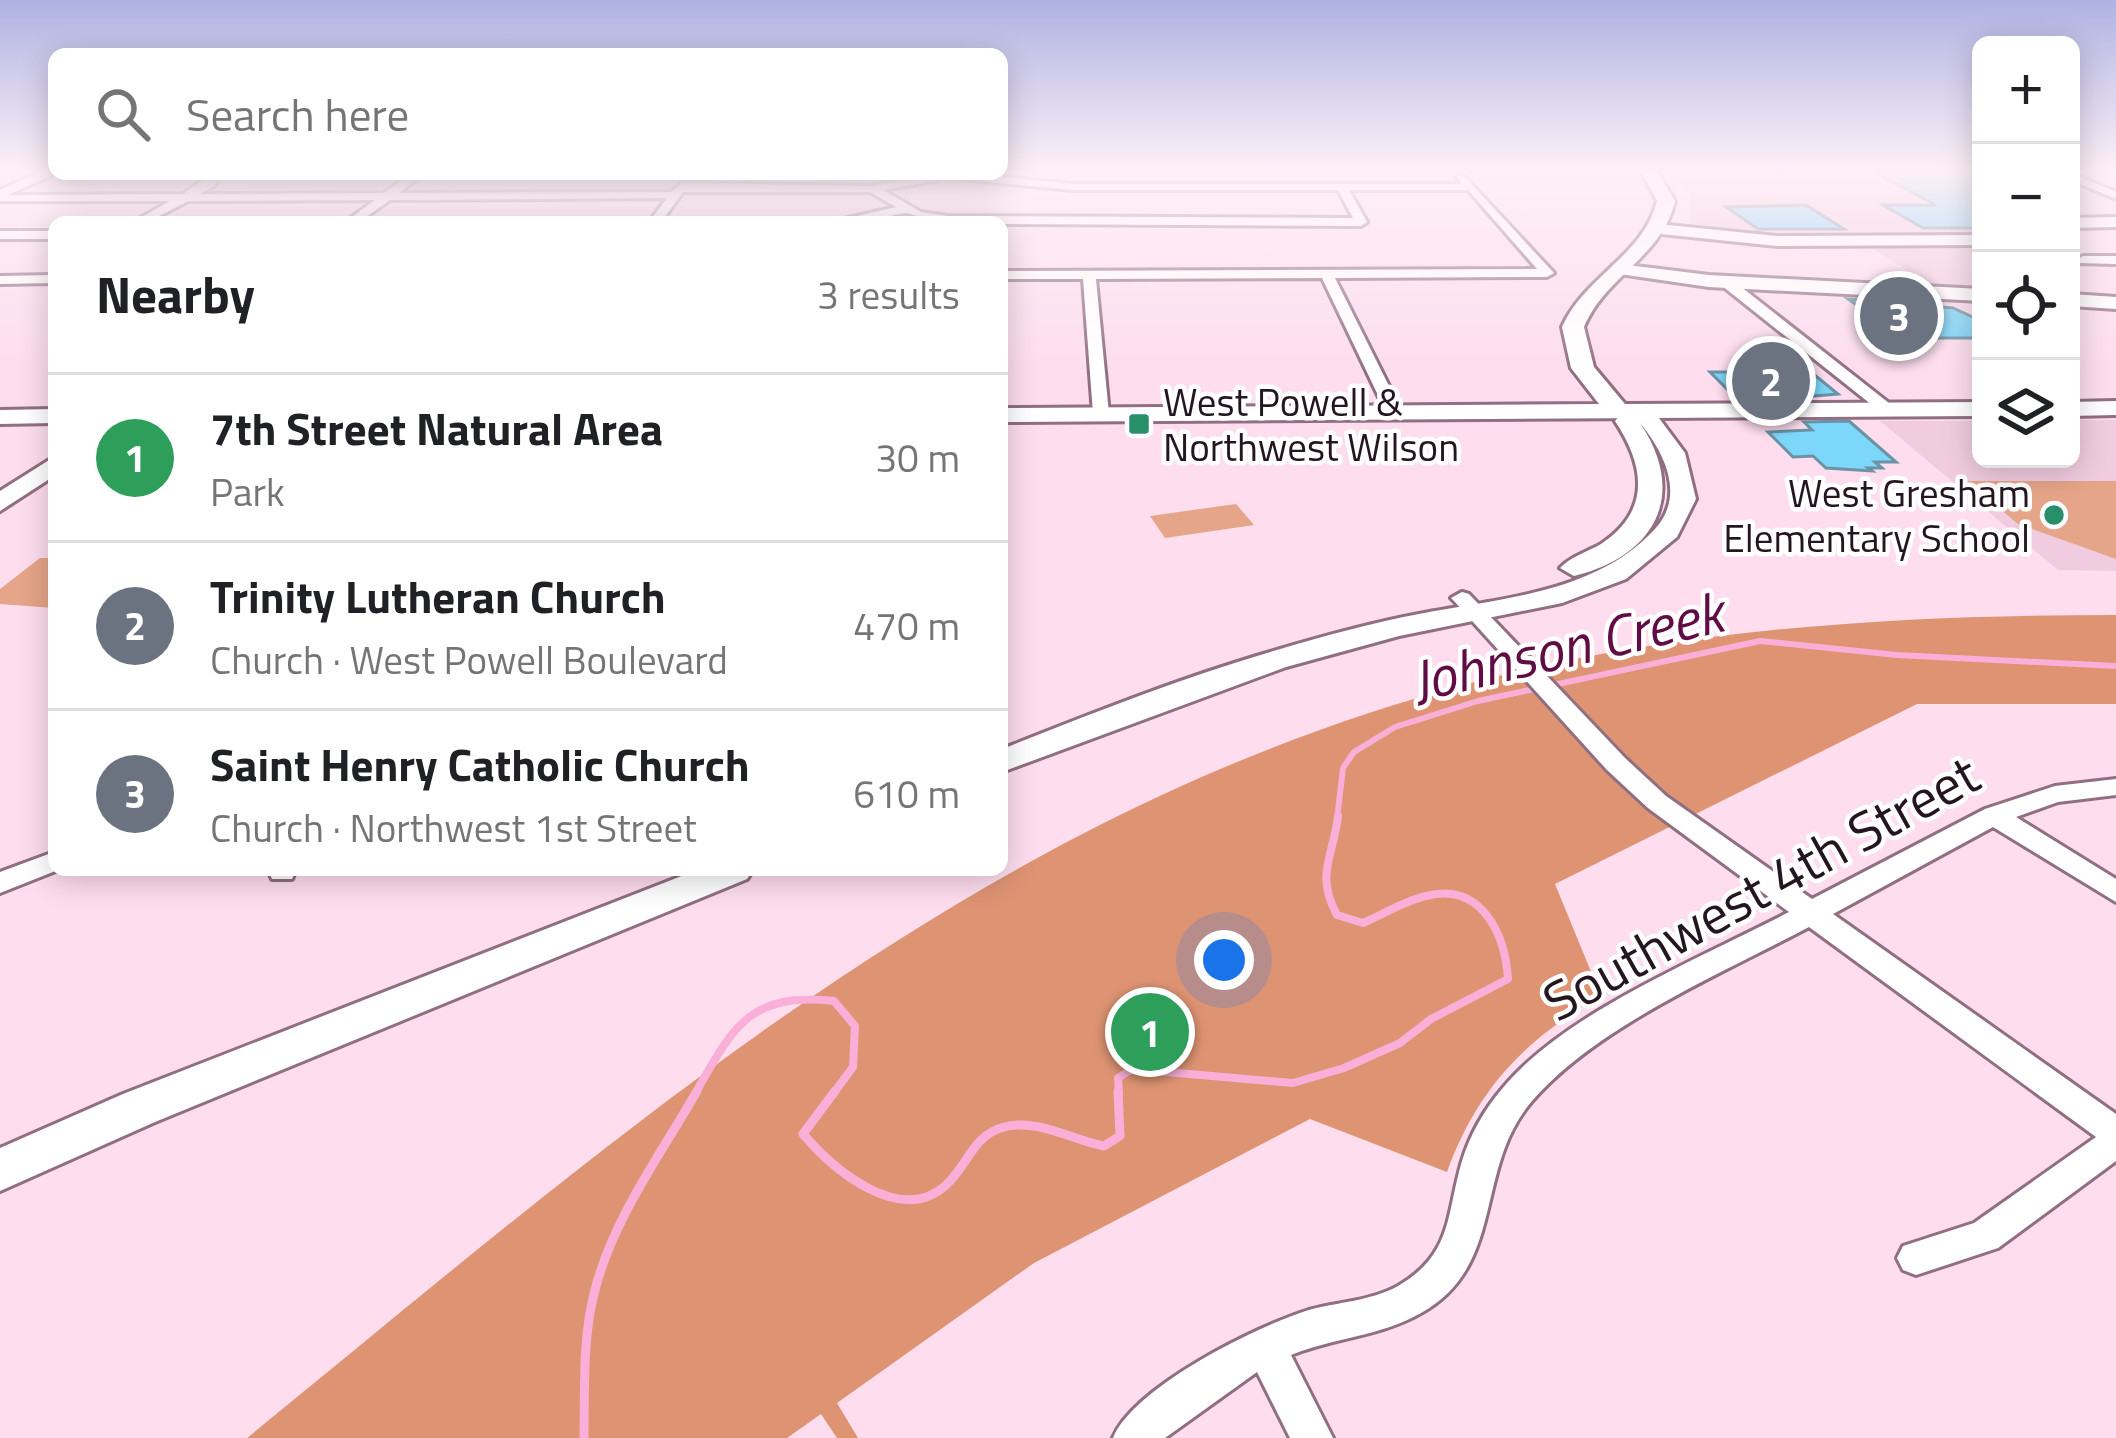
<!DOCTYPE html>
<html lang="en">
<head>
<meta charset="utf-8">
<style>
  :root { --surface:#fff; --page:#f2f2f2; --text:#202124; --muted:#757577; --line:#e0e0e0; --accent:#7c3aed }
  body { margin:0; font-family:"Titillium Web",sans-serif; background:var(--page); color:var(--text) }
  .controls { position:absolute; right:36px; top:36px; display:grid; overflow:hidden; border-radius:18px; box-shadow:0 6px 30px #0003 }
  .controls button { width:108px; height:108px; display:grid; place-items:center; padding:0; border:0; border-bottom:3px solid var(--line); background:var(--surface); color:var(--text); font:60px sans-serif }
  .you { position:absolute; left:1224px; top:960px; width:42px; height:42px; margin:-30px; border:9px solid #fff; border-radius:50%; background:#1a73e8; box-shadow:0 0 0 18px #1a73e833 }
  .badge { display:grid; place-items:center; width:78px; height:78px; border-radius:50%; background:var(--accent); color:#fff; font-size:39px; font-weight:700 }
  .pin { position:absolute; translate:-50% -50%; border:6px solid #fff; box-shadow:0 3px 12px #0006 }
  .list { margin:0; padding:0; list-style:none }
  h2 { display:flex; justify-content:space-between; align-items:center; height:156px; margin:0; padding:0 48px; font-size:51px }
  h2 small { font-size:39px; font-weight:400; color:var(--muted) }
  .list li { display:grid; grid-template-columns:78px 1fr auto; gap:36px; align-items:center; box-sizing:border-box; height:168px; padding:0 48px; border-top:3px solid var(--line) }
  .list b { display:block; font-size:45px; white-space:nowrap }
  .list p { margin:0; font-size:39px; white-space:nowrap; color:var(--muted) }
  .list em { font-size:39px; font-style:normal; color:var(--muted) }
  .icon { flex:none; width:66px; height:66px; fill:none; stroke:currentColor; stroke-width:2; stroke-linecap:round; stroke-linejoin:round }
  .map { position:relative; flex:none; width:2116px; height:1438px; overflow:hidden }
  .search { position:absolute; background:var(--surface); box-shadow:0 6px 30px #0003; left:48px; top:48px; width:960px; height:132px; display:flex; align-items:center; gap:30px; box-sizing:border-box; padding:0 42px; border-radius:18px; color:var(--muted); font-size:45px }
  .panel { position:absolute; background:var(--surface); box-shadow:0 6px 30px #0003; left:48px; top:216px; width:960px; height:660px; border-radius:18px }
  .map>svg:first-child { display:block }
</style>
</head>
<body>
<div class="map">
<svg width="2116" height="1438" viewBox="0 0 2116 1438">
  <rect width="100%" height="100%" fill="#fdddee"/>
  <path fill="#f1cce0" d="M 1673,171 L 1981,171 L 1981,237 L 1776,238 L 1700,231 L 1691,227 L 1690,195 Z
    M 1981,243 L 1981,291 L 1938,289 L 1867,245 Z
    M 2071,420 L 2116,420 L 2116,571 L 2058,570 L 1880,421 L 1981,421 L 1981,459 L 2071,459 Z"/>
  <path fill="#e5a588" d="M 1967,481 L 2116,481 L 2116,559 L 2018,524 Z
    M 1236,504 L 1254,525 L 1165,538 L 1150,516 Z
    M 40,558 L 54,558 L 54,608 L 0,604 L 0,589 Z"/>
  <path fill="#de9473" d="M 2116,615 L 2116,704 L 1917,704 L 1555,884 L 1601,996 C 1525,1039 1477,1089 1447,1172 L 1310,1119 L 1034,1263 L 837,1403 L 858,1438 L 837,1438 L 821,1414 L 787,1438 L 247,1438 C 626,1129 981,813 1467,684 C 1679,628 1897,615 2116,615 Z"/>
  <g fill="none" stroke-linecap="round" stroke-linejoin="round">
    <path stroke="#f9afd8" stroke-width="6" d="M 1337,819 L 1343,768 L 1354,752 L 1395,727 L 1478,701 L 1760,641 L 1897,655 L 2116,666"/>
    <path stroke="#f9afd8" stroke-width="8" d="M 695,1094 C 733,1027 749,992 834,1001 L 855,1026 L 853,1067 L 833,1094
      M 1119,1094 L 1118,1078 L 1132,1069 L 1293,1083 L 1344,1068 L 1400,1043 L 1431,1019 L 1508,979 C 1505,933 1481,882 1426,896 C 1404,901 1384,914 1363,923 L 1337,915 C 1315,874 1333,858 1338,816"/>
    <path stroke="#f9afd8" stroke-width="9" d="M 835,1091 L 803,1134 C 833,1169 900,1227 946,1185 C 968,1165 973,1135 1004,1127 C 1037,1118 1072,1140 1104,1146 L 1120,1136 L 1118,1091
      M 584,1438 C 585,1389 582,1338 595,1290 C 613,1219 661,1154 697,1091"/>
  </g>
  <path fill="#7cd7fa" stroke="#6b93a4" stroke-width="3" d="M 1872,171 L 1969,171 L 1981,177 L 1981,228 L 1923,228 L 1883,205 L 1936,205 Z
    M 1806,205 L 1844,229 L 1758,229 L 1726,207 Z
    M 1848,299 L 1953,308 L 1981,321 L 1981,338 L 1903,338 Z
    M 1710,372 L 1811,372 L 1838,394 L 1778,399 L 1765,392 L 1728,390 Z
    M 1849,421 L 1896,462 L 1875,462 L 1882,468 L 1868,468 L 1872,471 L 1826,468 L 1813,456 L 1793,457 L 1768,432 L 1812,430 L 1804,422 Z"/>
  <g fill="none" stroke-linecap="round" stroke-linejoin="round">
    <defs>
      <path id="street" d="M 43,171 L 54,174 L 8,195 L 183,194 L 212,174 L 223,174 L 214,186 L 200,194 L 384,193 L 411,174 L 423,174 L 399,193 L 672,192 L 682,183 L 872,186 L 937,174 L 973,174 L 1073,184 L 1462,184 L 1457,177 L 1462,174 L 1554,273 L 1547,277 L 1335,278 L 1402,412 L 1394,417 L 1386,412 L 1322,278 L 1096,279 L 1109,414 L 1101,419 L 1093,414 L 1083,279 L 1002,279 L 1002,271 L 1537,269 L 1468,190 L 1349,190 L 1367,222 L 1361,226 L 1002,224 L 939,222 L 906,213 L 856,222 L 831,222 L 896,207 L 870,192 L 683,192 L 661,222 L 649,222 L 667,198 L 390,200 L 359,222 L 345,222 L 375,200 L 188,201 L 148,222 L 133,222 L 170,201 L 0,201 L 0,190 ZM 950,178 L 1073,190 L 1338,190 L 1353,218 L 948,216 L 921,212 L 883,190 Z
        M 2071,173 L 2116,192 L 2116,199 L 2071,180 Z
        M 0,231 L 54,231 L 54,239 L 0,239 Z
        M 2083,256 L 2116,256 L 2116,264 L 2078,263 L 2077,260 Z
        M 54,275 L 54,283 L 0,284 L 0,276 Z
        M 1721,279 L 1731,279 L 1894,407 L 1894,413 L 1882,413 L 1721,285 Z
        M 1462,592 L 1469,594 L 1625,758 L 1666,796 L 1812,899 L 1985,809 L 2055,786 L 2116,779 L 2116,795 L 2058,802 L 2016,817 L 2116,879 L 2116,902 L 1993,827 L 1833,914 L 2116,1114 L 2116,1161 L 1998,1248 L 1916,1275 L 1903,1270 L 1897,1258 L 1903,1246 L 1974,1223 L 2096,1137 L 1809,927 C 1721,974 1597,1026 1532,1101 C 1473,1169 1507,1265 1421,1313 C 1381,1336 1333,1338 1291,1355 L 1333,1438 L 1290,1438 L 1257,1372 L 1165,1438 L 1113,1438 C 1134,1387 1257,1326 1309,1310 C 1338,1302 1371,1301 1398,1286 C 1453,1254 1446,1215 1462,1161 C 1470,1135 1484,1110 1502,1089 C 1564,1013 1701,958 1789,912 L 1648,808 L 1607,770 L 1455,602 L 1451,598 Z
        M 54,852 L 54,870 L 58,870 L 0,893 L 0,872 Z
        M 268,870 L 296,870 L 292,879 L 272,879 Z"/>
      <path id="secondary" d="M 2116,217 L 2116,227 L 2071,228 L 2071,218 Z
        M 1658,224 L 1777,236 L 1981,235 L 1981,245 L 1777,246 L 1652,233 L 1652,225 Z
        M 1619,264 L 1709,275 L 1981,289 L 1981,301 L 1709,287 L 1613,273 L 1613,265 Z
        M 2071,294 L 2116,297 L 2116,309 L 2071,306 Z
        M 1642,404 L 1650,406 L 1685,453 L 1696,499 L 1677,537 L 1626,579 L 1562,603 L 1399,636 L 1286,667 L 1002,772 L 1002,749 C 1093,713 1183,677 1277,650 C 1324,636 1371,623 1419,614 C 1500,598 1595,594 1655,529 C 1686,495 1664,452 1640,423 C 1688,494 1656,556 1574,576 L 1560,568 C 1570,557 1587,552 1601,544 C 1651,511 1645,466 1615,421 L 1619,416 L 1634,416 L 1631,411 Z
        M 54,457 L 54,476 L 0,511 L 0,491 Z
        M 697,870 L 753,870 L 747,879 L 155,1122 L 0,1191 L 0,1148 L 123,1094 Z"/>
      <path id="primary" d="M 1641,171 L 1657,171 L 1675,201 C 1662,257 1605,276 1584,327 L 1594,367 L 1625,404 L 1981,402 L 1981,416 L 1002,422 L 1002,408 L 1599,404 L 1571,368 L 1562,327 C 1585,276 1644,255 1657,201 Z
        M 2116,401 L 2116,415 L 2071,416 L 2071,402 Z
        M 54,409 L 54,423 L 0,424 L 0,410 Z"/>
    </defs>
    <use href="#street" stroke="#916f82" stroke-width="6"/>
    <use href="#secondary" stroke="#916f82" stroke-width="6"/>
    <use href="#primary" stroke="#916f82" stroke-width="6"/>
    <use href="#street" fill="#fff" fill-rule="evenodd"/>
    <use href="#secondary" fill="#fff" fill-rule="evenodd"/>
    <use href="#primary" fill="#fff" fill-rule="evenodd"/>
  </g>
  <linearGradient id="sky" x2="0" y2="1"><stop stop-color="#afb2e2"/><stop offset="0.46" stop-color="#fef0f7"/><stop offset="1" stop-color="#fef0f7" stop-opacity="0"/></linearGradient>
  <rect width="2116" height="372" fill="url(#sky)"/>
  <g fill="#288f6b" stroke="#fff" stroke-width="4.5">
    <rect x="1127" y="412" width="24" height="24" rx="6"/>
    <circle cx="2054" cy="515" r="12"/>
  </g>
  <g text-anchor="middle" stroke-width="9" stroke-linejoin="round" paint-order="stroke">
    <g font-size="39" fill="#24161e" stroke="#fff" text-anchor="start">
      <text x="1163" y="416">West Powell &amp;<tspan x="1163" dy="45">Northwest Wilson</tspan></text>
      <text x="2030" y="507" text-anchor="end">West Gresham<tspan x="2030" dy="45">Elementary School</tspan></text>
    </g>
    <g font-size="54" fill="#24161e" stroke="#fff">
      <text transform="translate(1761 888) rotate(-29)" y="19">Southwest 4th Street</text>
    </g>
    <g font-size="57" font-style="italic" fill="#610c45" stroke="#fff">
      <text transform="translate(1567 647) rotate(-13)" y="20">Johnson Creek</text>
    </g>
  </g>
</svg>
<div class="controls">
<button>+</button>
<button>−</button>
<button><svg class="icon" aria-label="locate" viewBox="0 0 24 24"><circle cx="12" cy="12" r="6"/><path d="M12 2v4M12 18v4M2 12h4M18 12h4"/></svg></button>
<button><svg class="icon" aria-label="layers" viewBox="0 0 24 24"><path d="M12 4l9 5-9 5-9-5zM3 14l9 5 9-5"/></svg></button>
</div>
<div class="you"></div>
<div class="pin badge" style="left:1150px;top:1032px;background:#2e9e5b">1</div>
<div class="pin badge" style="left:1771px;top:381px;background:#6b7280">2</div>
<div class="pin badge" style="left:1899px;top:316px;background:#6b7280">3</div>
<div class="search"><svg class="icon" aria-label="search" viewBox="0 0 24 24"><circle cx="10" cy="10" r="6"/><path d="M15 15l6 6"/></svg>Search here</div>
<section class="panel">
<h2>Nearby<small>3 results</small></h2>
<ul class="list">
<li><span class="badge" style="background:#2e9e5b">1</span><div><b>7th Street Natural Area</b><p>Park</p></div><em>30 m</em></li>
<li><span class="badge" style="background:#6b7280">2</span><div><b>Trinity Lutheran Church</b><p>Church · West Powell Boulevard</p></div><em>470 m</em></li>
<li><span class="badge" style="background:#6b7280">3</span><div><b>Saint Henry Catholic Church</b><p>Church · Northwest 1st Street</p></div><em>610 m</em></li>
</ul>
</section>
</div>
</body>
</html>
